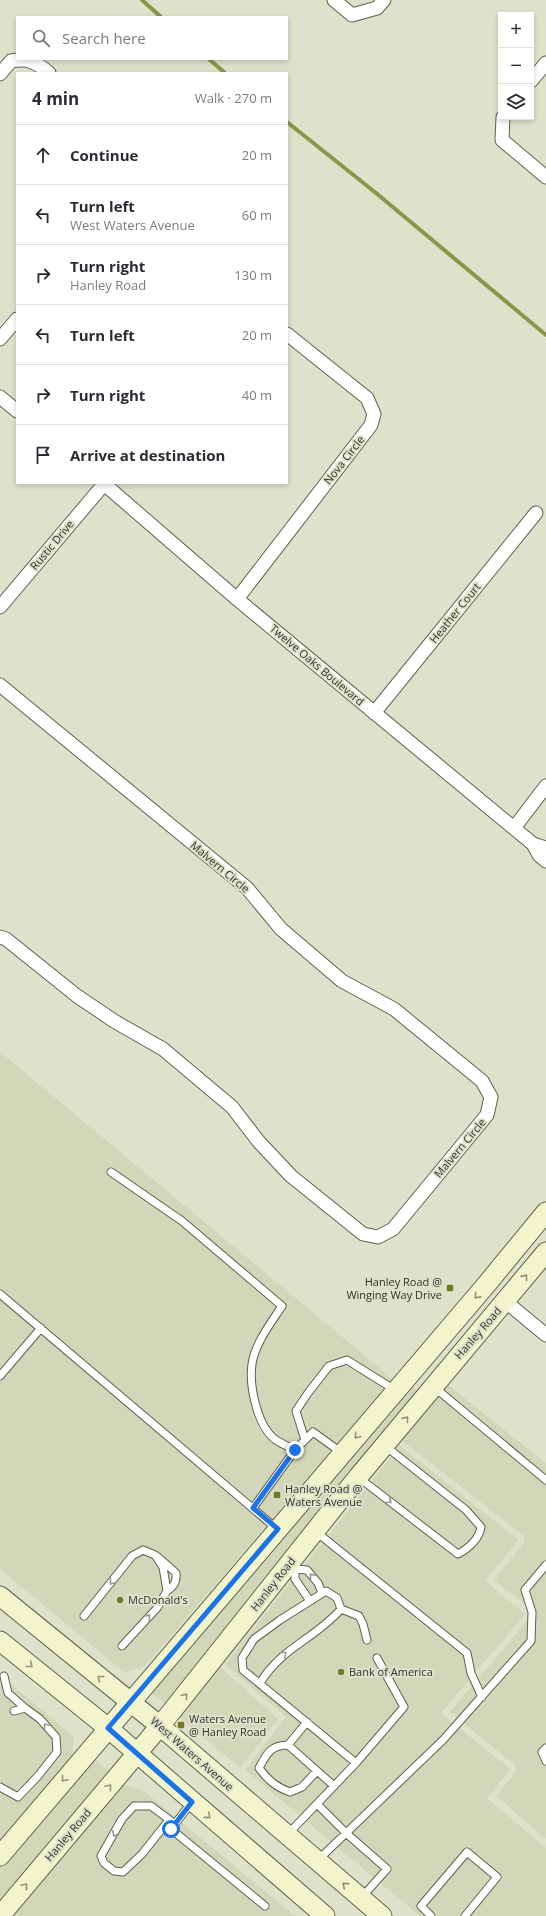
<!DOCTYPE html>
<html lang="en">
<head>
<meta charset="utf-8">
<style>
  :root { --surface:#fff; --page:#f7f7f7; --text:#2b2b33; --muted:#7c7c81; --line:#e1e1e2 }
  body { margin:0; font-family:"Open Sans",sans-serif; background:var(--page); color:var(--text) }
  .controls { position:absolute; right:12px; top:12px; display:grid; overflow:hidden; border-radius:0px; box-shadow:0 2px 6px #0003 }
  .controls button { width:36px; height:36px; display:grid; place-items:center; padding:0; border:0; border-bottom:1px solid var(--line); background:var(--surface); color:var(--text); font:20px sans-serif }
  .stop { position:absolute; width:12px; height:12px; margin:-9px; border:3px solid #1a73e8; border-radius:50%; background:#fff }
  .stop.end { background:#1a73e8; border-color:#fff; box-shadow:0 1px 4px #0008 }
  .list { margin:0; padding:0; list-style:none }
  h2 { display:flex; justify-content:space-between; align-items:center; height:52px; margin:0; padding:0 16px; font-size:17px }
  h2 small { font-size:13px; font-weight:400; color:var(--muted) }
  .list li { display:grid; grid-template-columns:26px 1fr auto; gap:12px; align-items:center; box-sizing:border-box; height:60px; padding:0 16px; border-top:1px solid var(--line) }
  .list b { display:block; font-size:15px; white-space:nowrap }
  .list p { margin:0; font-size:13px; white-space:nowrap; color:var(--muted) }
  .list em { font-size:13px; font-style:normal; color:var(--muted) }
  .icon { flex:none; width:22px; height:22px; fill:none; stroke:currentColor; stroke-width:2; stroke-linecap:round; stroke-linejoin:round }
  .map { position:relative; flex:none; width:546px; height:1916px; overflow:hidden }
  .search { position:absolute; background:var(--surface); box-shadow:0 2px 6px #0003; left:16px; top:16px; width:272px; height:44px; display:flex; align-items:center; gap:10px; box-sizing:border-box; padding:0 14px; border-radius:0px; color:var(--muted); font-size:15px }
  .panel { position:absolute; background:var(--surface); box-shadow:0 2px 6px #0003; left:16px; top:72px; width:272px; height:412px; border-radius:0px }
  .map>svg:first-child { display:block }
</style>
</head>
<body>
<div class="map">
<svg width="546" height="1916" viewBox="0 0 546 1916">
  <rect width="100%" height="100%" fill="#dfe2cb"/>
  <path fill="#d3d7b9" d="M 0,1052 L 393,1379 L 145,1666 L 125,1673 L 0,1569 Z
    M 447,1384 L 546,1463 L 546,1839 L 496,1796 L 515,1773 L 516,1769 L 515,1765 L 450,1712 L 531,1616 L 530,1608 L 494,1580 L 523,1544 L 525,1538 L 523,1535 L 401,1440 Z
    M 410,1385 L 419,1392 L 168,1706 L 149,1691 Z
    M 400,1446 L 519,1540 L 485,1581 L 525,1614 L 441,1713 L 510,1769 L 487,1798 L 546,1848 L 546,1916 L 420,1916 L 245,1770 L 286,1717 L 225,1664 Z
    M 219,1666 L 278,1719 L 240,1768 L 178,1716 Z
    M 0,1675 L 74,1737 L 72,1756 L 0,1841 Z
    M 92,1758 L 111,1773 L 0,1905 L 0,1867 Z
    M 120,1783 L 144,1791 L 295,1916 L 8,1916 Z"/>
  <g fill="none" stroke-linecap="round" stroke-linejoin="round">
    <path stroke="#8e9549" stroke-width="4" d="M 142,0 L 161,17
      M 209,59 L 225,73
      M 287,122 L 376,193 L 546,335"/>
    <defs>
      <path id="lane" d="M 111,1172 L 182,1221 L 282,1306 C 271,1323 255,1343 252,1364 C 249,1385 257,1427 276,1440 C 282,1444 289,1447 295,1450 L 253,1508
        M 0,1294 L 277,1529
        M 0,1376 L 41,1328
        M 434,1387 L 546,1480
        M 305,1440 L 296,1411 L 308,1393 L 329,1366 L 347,1360 L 395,1390
        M 295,1450 L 313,1432 L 342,1453
        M 358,1477 L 458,1554 C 469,1548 479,1539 481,1527 L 466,1510 L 384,1445
        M 315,1531 L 467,1653 L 471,1673 L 482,1697
        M 158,1557 L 176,1573 C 177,1582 174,1586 167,1591
        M 289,1567 L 295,1569 L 307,1570 L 318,1583 L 322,1593
        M 295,1569 L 295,1579 L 310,1601
        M 84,1616 L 132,1556 L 143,1550 L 155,1555 L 163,1567 L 167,1591 L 157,1608 L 122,1646
        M 4,1676 L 8,1693 L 25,1708
        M 260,1683 C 282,1647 315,1639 341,1609
        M 307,1722 L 288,1745 L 334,1786
        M 288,1745 C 271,1745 267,1753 259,1768 C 268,1780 276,1787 290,1792 L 302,1787 L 317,1771
        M 546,1748 L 542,1752 L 546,1761
        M 356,1763 L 243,1670 L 242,1658 L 254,1639 L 280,1620 L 326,1591 L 337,1598 L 341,1609 L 359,1616 L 363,1624 L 367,1640
        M 0,1787 L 18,1797 L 38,1776 L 57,1752 L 56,1737 L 40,1719 L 25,1708 L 14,1711
        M 192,1802 L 171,1829 L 265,1906
        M 317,1804 L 346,1833 L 387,1869 L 362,1897
        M 169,1820 L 142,1854 L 123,1872 L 114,1871 L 104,1863 L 101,1856 L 122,1819 L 134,1806 L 151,1806 L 175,1824
        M 288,1834 L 356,1763 L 404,1707 L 377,1658
        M 318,1860 L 443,1740 L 531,1641 L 532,1612 L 525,1590 L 546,1565
        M 431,1916 L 421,1906 L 467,1852 L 497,1877 L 465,1916"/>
      <path id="street" d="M 334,0 L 352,15 L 377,8 L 384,0
        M 0,74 L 11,61 C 28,58 36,62 49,73
        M 531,81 L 546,63
        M 503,117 L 502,140 L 546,177
        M 0,339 L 17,319
        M 0,397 L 17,411
        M 103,483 L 237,599 L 533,844 L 546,848
        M 237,599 L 371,425 L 374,414 L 367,398 L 287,334
        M 0,607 L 105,483
        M 0,685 L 247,888 L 281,929 L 342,981 L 394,1009 L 482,1081 L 491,1097 L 487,1115 L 393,1229 L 378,1237 L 363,1234 L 291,1176 L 259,1142 L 232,1107 L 163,1049 L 114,1021 L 77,996 L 6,939 L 0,937
        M 374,713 L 536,513
        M 514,828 L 546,786
        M 533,844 L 539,855 L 546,861
        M 505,1301 L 546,1335"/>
      <path id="secondary" d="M 0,1596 L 160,1726 L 382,1916
        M 0,1641 L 108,1728 L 325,1916
        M 0,1856 L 486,1285 L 546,1212
        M 0,1916 L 160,1726 L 358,1477 L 546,1252"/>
    </defs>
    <use href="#lane" stroke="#5e614d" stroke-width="9"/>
    <use href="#street" stroke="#5e614d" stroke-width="15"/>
    <use href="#secondary" stroke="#5e614d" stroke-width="21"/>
    <use href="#lane" stroke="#fff" stroke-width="7"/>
    <use href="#street" stroke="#fff" stroke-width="13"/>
    <use href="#secondary" stroke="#f2f5cc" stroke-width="19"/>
  </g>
  <defs><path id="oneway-chevron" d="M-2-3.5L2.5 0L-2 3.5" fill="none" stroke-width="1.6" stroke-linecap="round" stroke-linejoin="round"/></defs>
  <g stroke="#92947b">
    <use href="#oneway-chevron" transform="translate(525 1277) rotate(-51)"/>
    <use href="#oneway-chevron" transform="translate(477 1296) rotate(131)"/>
    <use href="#oneway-chevron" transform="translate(406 1419) rotate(-51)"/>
    <use href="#oneway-chevron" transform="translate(357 1436) rotate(131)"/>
    <use href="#oneway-chevron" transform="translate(30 1665) rotate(39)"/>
    <use href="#oneway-chevron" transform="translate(100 1678) rotate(-141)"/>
    <use href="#oneway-chevron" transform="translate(185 1696) rotate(-52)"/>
    <use href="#oneway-chevron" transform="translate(64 1779) rotate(130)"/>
    <use href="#oneway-chevron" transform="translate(109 1787) rotate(-50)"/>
    <use href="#oneway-chevron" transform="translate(208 1816) rotate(41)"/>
    <use href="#oneway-chevron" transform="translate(345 1885) rotate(-140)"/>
    <use href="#oneway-chevron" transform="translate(25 1886) rotate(-50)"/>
  </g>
  <g stroke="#989994">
    <use href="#oneway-chevron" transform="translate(389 1501) rotate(38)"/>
    <use href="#oneway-chevron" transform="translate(312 1576) rotate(-129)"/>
    <use href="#oneway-chevron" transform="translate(112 1582) rotate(128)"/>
    <use href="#oneway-chevron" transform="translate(148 1617) rotate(-48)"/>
    <use href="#oneway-chevron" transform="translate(284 1654) rotate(-39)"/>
    <use href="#oneway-chevron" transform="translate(46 1726) rotate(-131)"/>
    <use href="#oneway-chevron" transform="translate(115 1834) rotate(117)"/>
  </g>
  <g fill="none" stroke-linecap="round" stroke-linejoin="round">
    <path stroke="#1a73e8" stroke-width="5" d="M 171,1829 L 192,1802 L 108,1728 L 278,1529 L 253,1508 L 295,1450"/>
  </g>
  <g fill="#747a24" stroke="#dfe2cb" stroke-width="1.5">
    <rect x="446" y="1284" width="8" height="8" rx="2"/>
    <rect x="273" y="1491" width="8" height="8" rx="2"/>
    <circle cx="120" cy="1600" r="4"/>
    <circle cx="341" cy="1672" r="4"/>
    <rect x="177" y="1721" width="8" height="8" rx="2"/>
  </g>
  <g text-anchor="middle" stroke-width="4" stroke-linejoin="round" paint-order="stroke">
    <g font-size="11" fill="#32332a" stroke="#dfe2cb">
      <text transform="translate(344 460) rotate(-52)" y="4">Nova Circle</text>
      <text transform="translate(52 545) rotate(-50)" y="4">Rustic Drive</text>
      <text transform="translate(455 613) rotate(-51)" y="4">Heather Court</text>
      <text transform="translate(317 665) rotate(40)" y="4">Twelve Oaks Boulevard</text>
      <text transform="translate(220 867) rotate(40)" y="4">Malvern Circle</text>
      <text transform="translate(460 1148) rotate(-50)" y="4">Malvern Circle</text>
      <text transform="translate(478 1333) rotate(-49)" y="4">Hanley Road</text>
      <text transform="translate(273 1584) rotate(-52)" y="4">Hanley Road</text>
      <text transform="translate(192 1754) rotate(41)" y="4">West Waters Avenue</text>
      <text transform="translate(68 1835) rotate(-50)" y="4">Hanley Road</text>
    </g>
    <g font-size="11" fill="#32332a" stroke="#dfe2cb" text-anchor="start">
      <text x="442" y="1286" text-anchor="end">Hanley Road @<tspan x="442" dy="13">Winging Way Drive</tspan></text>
      <text x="285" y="1493">Hanley Road @<tspan x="285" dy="13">Waters Avenue</tspan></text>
      <text x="128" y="1604">McDonald's</text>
      <text x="349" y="1676">Bank of America</text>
      <text x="189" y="1723">Waters Avenue<tspan x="189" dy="13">@ Hanley Road</tspan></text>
    </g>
  </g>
</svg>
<div class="controls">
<button>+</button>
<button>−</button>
<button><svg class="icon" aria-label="layers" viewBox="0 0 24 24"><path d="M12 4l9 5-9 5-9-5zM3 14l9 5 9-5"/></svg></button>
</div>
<div class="stop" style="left:171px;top:1829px"></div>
<div class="stop end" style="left:295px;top:1450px"></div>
<div class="search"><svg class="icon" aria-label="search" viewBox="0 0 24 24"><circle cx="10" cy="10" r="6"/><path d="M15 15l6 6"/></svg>Search here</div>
<section class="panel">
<h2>4 min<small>Walk · 270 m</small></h2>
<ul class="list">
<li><svg class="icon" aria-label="ahead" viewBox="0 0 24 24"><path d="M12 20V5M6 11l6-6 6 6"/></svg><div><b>Continue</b></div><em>20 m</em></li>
<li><svg class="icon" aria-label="left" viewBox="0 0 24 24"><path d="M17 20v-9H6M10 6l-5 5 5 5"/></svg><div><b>Turn left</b><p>West Waters Avenue</p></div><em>60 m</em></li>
<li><svg class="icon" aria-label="right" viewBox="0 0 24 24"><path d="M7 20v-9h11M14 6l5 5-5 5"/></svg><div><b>Turn right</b><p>Hanley Road</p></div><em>130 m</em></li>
<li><svg class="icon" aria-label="left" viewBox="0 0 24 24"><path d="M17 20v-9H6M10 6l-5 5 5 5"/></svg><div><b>Turn left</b></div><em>20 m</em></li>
<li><svg class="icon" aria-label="right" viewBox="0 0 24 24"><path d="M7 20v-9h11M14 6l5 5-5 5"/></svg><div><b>Turn right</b></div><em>40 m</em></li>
<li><svg class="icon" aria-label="arrive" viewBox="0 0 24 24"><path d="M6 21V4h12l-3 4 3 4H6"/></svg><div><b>Arrive at destination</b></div></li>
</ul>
</section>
</div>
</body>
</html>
